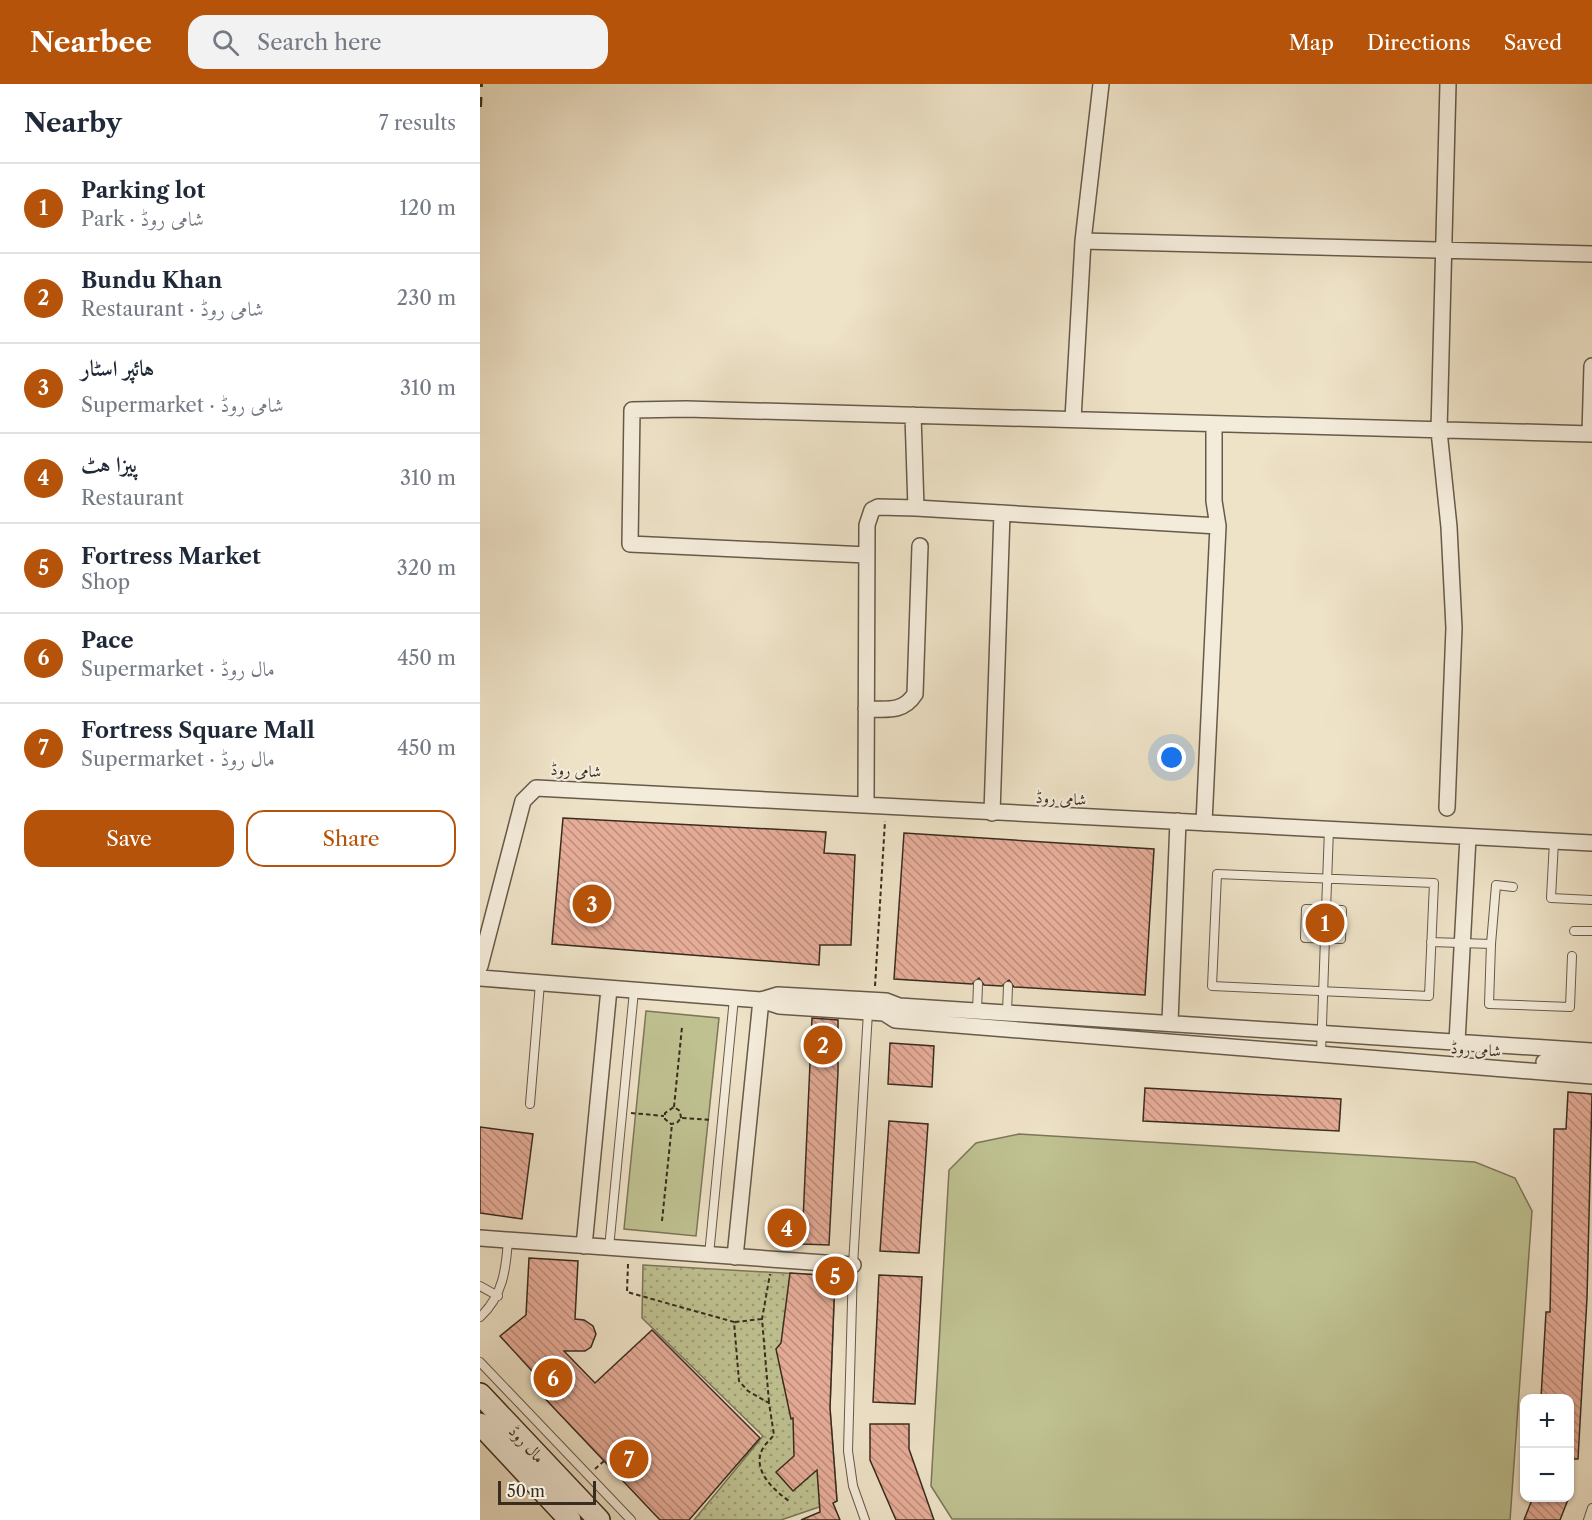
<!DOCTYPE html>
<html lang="en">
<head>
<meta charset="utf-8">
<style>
  :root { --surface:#fff; --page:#f2f2f3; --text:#1f2937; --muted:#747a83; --line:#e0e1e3; --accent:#b45309 }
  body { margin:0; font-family:"Libre Caslon Text",Amiri,serif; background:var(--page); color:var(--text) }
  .controls { position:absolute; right:18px; bottom:18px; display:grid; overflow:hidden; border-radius:12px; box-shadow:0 2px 4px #0004 }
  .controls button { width:54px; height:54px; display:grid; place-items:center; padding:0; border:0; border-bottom:2px solid var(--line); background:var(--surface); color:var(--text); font:30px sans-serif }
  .scale { position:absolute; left:18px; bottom:15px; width:98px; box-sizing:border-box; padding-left:6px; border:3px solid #3a2c1f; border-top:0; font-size:16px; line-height:21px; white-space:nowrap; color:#3a2c1f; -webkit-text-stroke:4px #f4ecdb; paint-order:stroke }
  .you { position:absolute; left:692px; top:674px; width:21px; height:21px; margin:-15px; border:4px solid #fff; border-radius:50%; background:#1a73e8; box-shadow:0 0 0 9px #1a73e833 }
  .badge { display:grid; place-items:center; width:39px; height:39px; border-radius:50%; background:var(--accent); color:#fff; font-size:20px; font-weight:700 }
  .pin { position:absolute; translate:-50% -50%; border:3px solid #fff; box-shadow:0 2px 6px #0006 }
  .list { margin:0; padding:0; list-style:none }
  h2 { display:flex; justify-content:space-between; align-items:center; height:78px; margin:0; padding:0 24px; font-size:26px }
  h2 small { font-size:20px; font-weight:400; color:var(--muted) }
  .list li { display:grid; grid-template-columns:39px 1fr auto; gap:18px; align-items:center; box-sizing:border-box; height:90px; padding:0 24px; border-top:2px solid var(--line) }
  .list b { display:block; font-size:22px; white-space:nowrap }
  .list p { margin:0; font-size:20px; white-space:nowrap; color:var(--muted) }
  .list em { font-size:20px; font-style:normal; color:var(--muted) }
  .actions { display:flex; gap:12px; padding:18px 24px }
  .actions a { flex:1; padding:14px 0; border:2px solid var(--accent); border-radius:18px; text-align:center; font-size:21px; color:var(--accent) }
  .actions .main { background:var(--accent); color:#fff }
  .icon { flex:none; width:33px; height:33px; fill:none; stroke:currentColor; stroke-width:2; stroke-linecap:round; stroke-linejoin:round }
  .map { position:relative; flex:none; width:1112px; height:1436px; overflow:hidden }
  header { display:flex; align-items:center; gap:36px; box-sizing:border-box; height:84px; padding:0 30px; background:var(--accent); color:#fff }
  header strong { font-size:28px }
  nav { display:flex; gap:33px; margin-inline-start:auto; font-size:21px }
  .search { width:420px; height:54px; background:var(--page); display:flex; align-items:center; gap:15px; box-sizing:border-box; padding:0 21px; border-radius:18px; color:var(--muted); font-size:22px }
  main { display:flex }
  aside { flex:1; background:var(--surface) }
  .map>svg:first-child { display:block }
</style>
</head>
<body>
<header>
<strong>Nearbee</strong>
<div class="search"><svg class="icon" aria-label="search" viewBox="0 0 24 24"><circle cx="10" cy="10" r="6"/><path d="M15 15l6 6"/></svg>Search here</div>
<nav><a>Map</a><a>Directions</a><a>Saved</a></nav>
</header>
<main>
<aside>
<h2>Nearby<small>7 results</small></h2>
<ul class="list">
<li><span class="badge">1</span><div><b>Parking lot</b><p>Park · شامی روڈ</p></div><em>120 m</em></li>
<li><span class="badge">2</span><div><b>Bundu Khan</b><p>Restaurant · شامی روڈ</p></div><em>230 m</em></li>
<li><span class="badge">3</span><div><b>ہائپر اسٹار</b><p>Supermarket · شامی روڈ</p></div><em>310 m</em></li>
<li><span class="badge">4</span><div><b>پیزا ہٹ</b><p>Restaurant</p></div><em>310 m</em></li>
<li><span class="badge">5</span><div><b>Fortress Market</b><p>Shop</p></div><em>320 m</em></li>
<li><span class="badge">6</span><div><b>Pace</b><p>Supermarket · مال روڈ</p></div><em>450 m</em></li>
<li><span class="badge">7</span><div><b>Fortress Square Mall</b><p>Supermarket · مال روڈ</p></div><em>450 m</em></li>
</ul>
<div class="actions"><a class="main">Save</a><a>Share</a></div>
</aside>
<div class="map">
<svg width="1112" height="1436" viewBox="0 0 1112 1436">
  <defs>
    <pattern id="park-dots" width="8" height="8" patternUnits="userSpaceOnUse" patternTransform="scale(1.5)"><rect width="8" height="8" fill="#bfc191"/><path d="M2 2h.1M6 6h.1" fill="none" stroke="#9c9d76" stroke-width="1.8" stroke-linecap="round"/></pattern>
    <pattern id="building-back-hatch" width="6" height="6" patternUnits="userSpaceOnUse" patternTransform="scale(1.5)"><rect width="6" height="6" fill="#e7ad99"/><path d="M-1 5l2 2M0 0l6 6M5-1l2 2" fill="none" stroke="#bc8d7c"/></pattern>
  </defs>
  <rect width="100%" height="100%" fill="#eee2c7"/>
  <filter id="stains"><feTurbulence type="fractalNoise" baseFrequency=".00333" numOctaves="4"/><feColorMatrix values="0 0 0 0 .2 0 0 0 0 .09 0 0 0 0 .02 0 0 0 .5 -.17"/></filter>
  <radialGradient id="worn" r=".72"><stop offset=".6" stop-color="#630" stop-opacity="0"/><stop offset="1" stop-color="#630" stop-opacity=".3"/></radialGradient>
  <path fill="#bfc191" stroke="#7c7658" stroke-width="1.5" d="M 166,927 L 239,934 L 216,1152 L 144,1145 Z
    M 539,1050 L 995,1078 L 1035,1094 L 1052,1127 L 1030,1436 L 472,1435 L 451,1402 L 469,1086 L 496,1059 Z"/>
  <path fill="url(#park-dots)" stroke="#7c7658" stroke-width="1.5" d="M 163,1181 L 355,1192 L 350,1324 L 357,1417 L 301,1436 L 214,1436 L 283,1352 L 162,1234 Z"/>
  <path fill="url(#building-back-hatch)" stroke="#3a2c1f" stroke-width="1.5" d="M 83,734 L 346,748 L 344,769 L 375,771 L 371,861 L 340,861 L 339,881 L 72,860 Z
    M 424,749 L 674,765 L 665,911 L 534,903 L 529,896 L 522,902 L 504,901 L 499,894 L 492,900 L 414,895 Z
    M 332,934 L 358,936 L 358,988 L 349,1161 L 322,1160 Z
    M 410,959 L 454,962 L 452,1003 L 408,1000 Z
    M 665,1004 L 861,1015 L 859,1047 L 663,1037 Z
    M 1088,1008 L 1112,1010 L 1107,1214 L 1098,1375 L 1089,1375 L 1089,1314 L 1061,1314 L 1066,1228 L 1070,1228 L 1074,1045 L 1086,1045 Z
    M 409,1037 L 448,1040 L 439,1169 L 400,1167 Z
    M 0,1043 L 53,1050 L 42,1135 L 0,1129 Z
    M 49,1174 L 98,1177 L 95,1235 L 104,1236 L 113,1242 L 116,1250 L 111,1263 L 105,1267 L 84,1267 L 115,1299 L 172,1246 L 280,1354 L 209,1436 L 180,1436 L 55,1304 L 62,1298 L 20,1252 L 46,1231 Z
    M 310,1189 L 355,1192 L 350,1324 L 357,1417 L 353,1419 L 360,1436 L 321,1436 L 340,1428 L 337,1386 L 313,1407 L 296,1388 L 314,1372 L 313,1334 L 311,1335 L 296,1265 L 301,1259 Z
    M 399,1191 L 442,1193 L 435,1320 L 393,1318 Z
    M 390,1340 L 429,1340 L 429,1365 L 454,1436 L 416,1436 L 390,1376 Z
    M 1053,1413 L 1089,1413 L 1080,1436 L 1044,1436 Z"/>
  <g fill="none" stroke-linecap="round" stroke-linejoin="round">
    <defs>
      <path id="service" d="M 1074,757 L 1071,814 L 1112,816
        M 737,790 L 954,799 L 949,912 L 732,902 Z
        M 826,825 L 862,826 L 861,855 L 825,854 Z
        M 846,826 L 849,745
        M 1094,847 L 1112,847
        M 951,858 L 1011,860 L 1009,920 L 1090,923 L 1092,872
        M 1011,860 L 1016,801 L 1033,803
        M 497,927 L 498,900
        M 527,928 L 528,902
        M 841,970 L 845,854
        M 50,1020 L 60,899
        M 129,1164 L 154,907
        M 229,1171 L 254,914
        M 0,1202 L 18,1212
        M 0,1233 C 23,1212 26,1185 28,1156
        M 0,1278 L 151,1436
        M 385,1436 L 373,1402 L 368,1367 L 373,1181 L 388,928
        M 1108,1436 L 1112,1424"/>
      <path id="minor" d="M 603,157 L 1112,170
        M 593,335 L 603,157 L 621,0
        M 734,341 L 734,417 L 738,442
        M 1110,350 L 1112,282
        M 436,424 L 738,442 L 724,739
        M 387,471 L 150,460 L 152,326 L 206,325 L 1112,350
        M 386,625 C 406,625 423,629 435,610 L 440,462
        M 386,719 L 387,441 L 392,426 L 398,423 L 436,424 L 433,331
        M 967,724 L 974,544 L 969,443 L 959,347 L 968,0
        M 512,729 L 522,429
        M 0,882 L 43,717 L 56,704 L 1112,759
        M 0,894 L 281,916 L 299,922 L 404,929 L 415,936 L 1112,992
        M 281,916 L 298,911 L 406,917 L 419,922 L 1112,967
        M 690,938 L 698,737
        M 977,958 L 988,753
        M 1064,978 L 1112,981
        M 0,1154 L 373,1181
        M 104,1162 L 129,905
        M 255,1173 L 281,916"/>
      <path id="secondary" d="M 0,1310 L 119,1436
        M 0,1340 L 90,1436"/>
    </defs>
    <use href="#service" stroke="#675a49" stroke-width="10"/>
    <use href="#minor" stroke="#675a49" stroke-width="18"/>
    <use href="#secondary" stroke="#3a2c1f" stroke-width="24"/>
    <path stroke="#3a2c1f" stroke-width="2" stroke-dasharray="4.5 3" stroke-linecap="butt" d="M 395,902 L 405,737
      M 194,1023 L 202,943
      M 151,1029 L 184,1032
      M 201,1034 L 200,1027 L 194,1023 L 185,1029 L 185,1035 L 191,1040 L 197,1039 L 201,1034 L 232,1036
      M 182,1137 L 192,1040
      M 148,1180 L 147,1208 L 254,1238 L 259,1297 L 268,1307 L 289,1319 L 294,1351 C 290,1356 284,1361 282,1366 C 272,1387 295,1407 309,1417
      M 255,1238 L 282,1235
      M 289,1318 L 282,1235 L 290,1190
      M 115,1385 L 124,1377"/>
    <use href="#service" stroke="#f4ecdb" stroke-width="8"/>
    <use href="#minor" stroke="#f4ecdb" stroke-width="15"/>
    <use href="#secondary" stroke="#f4ecdb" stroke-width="21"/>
    <path stroke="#3a2c1f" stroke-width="4" stroke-dasharray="10 10" stroke-linecap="butt" d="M 0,23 L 1,0"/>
  </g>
  <g text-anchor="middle" stroke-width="4.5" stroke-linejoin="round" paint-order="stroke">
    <g font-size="16" fill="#3a2c1f" stroke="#f4ecdb">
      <text transform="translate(96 686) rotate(3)" y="6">شامی روڈ</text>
      <text transform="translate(581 714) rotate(3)" y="6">شامی روڈ</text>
      <text transform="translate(996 965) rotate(4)" y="6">شامی روڈ</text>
      <text transform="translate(47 1360) rotate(47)" y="6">مال روڈ</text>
    </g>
  </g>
  <rect width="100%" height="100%" filter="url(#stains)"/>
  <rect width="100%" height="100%" fill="url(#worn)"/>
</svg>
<div class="controls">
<button>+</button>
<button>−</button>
</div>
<div class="scale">50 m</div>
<div class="you"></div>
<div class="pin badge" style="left:845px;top:839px">1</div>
<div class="pin badge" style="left:343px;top:961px">2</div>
<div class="pin badge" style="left:112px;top:820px">3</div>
<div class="pin badge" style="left:307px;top:1144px">4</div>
<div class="pin badge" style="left:355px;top:1192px">5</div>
<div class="pin badge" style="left:73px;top:1294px">6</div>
<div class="pin badge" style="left:149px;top:1375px">7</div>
</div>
</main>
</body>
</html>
